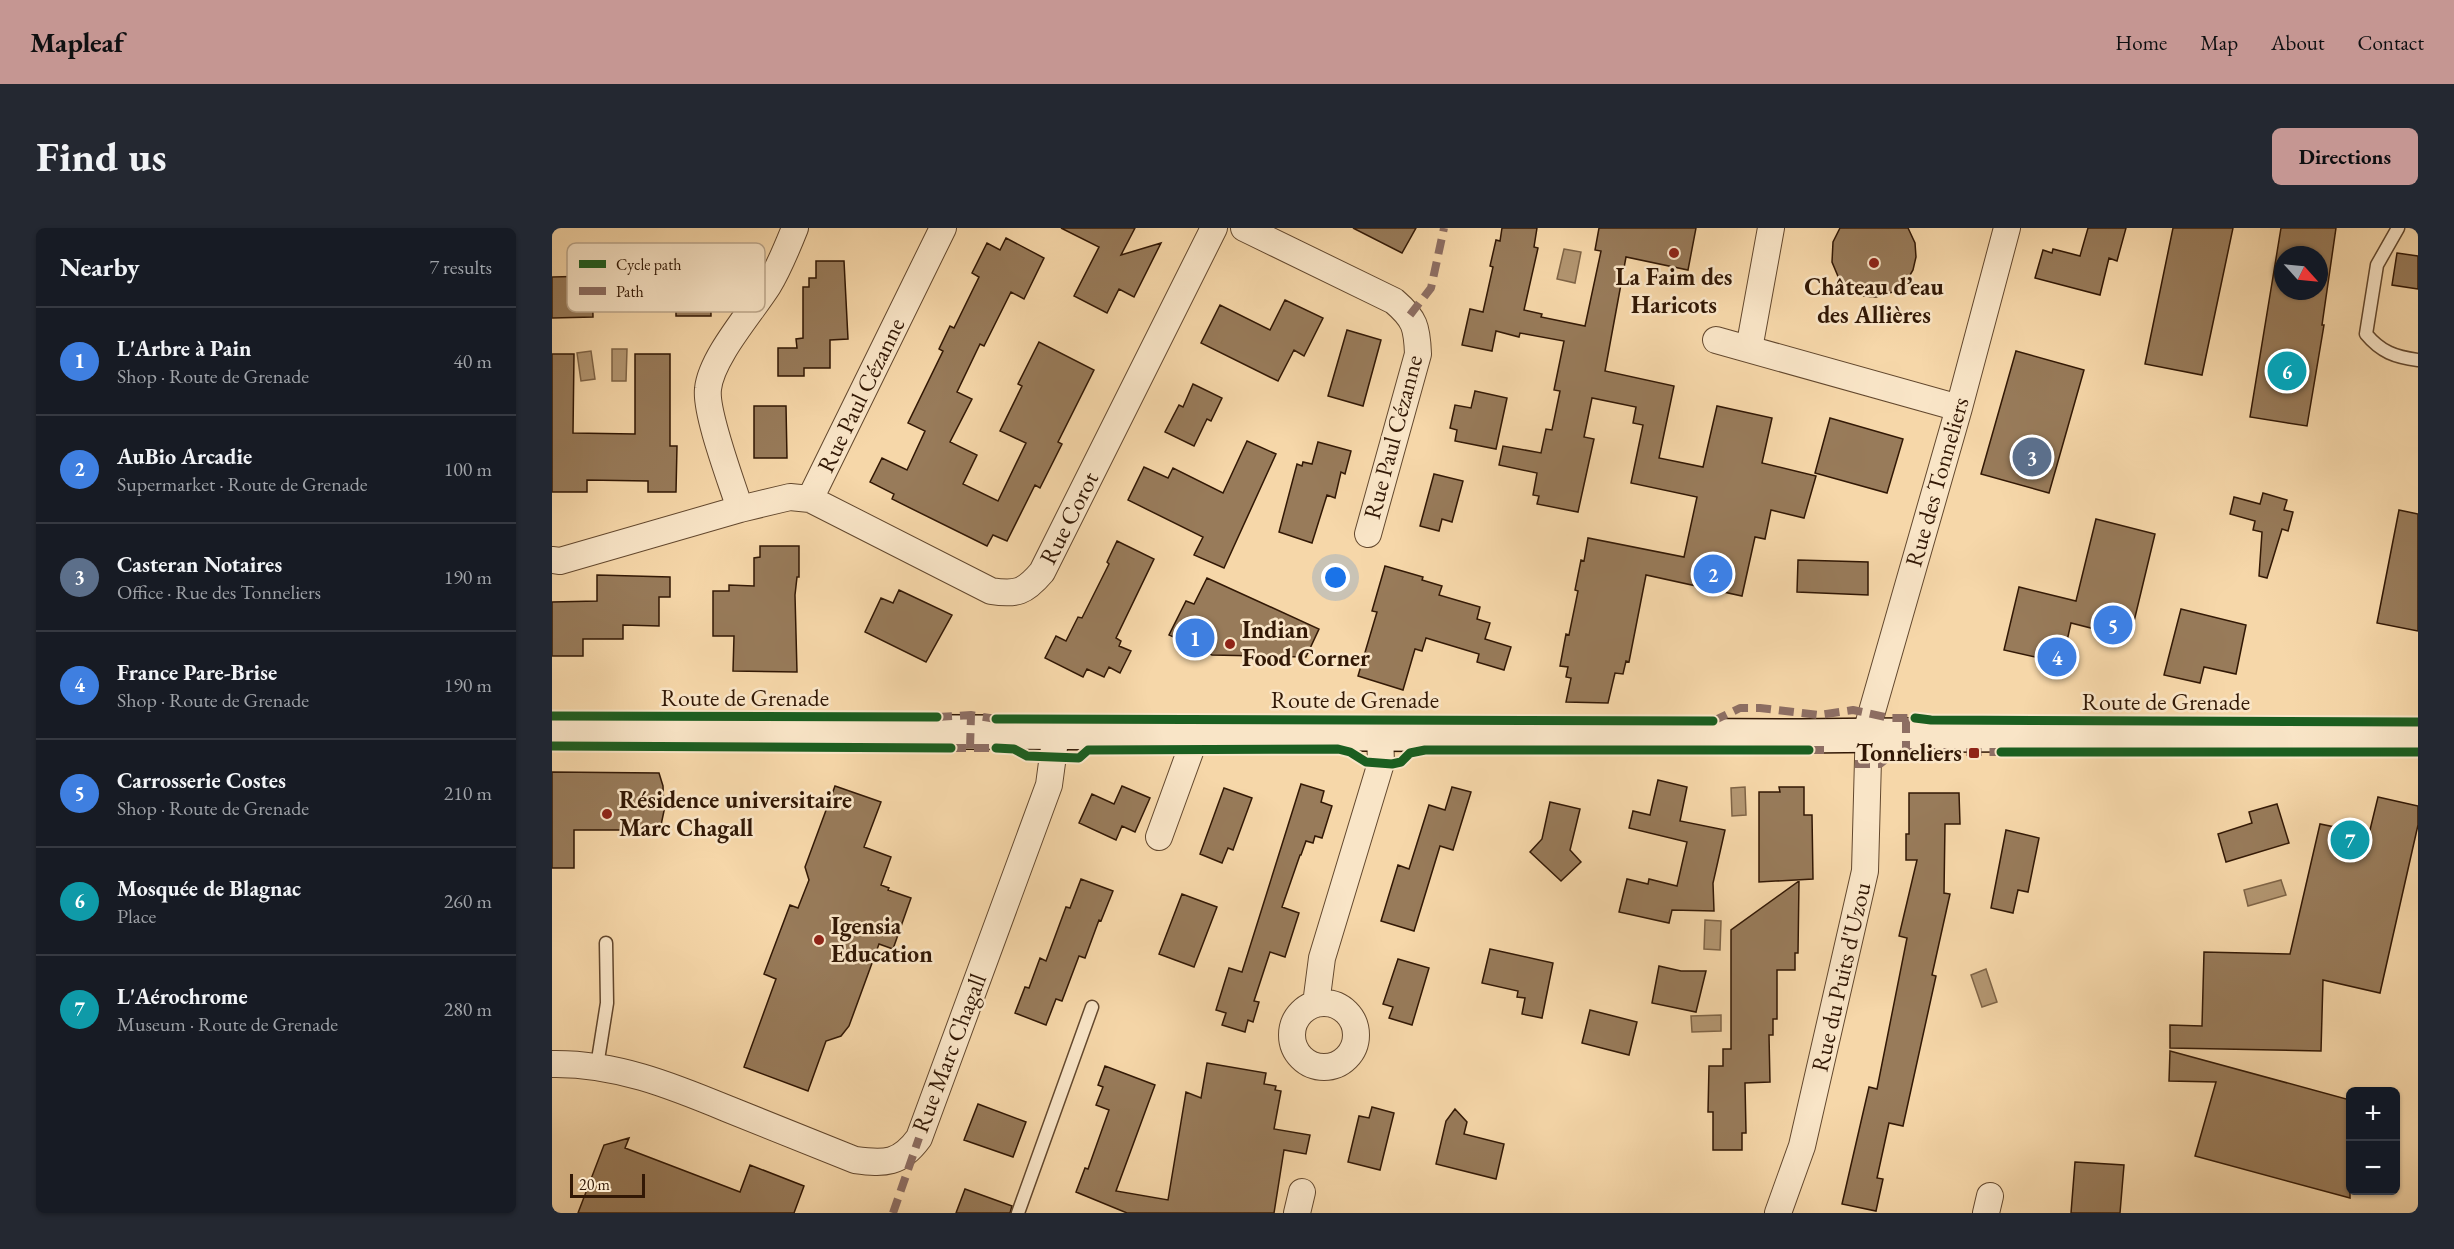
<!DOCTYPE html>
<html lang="en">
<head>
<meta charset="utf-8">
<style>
  :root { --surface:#171b24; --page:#242831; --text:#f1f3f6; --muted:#9ea1a6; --line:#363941; --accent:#c59692 }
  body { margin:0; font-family:"EB Garamond",serif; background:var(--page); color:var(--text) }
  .controls { position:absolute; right:18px; bottom:18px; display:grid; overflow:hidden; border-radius:9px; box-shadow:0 2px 4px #0004 }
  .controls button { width:54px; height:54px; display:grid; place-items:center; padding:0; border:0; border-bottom:2px solid var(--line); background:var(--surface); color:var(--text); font:30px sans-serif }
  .compass { position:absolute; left:1722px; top:18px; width:54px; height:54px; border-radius:50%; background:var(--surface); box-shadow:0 2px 4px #0004; rotate:117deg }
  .scale { position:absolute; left:18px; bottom:15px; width:75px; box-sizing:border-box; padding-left:6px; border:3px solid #321805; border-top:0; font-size:16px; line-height:21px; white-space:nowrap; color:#321805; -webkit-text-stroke:4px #f9e5c7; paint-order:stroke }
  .you { position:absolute; left:784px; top:350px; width:21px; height:21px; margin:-15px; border:4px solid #fff; border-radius:50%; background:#1a73e8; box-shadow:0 0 0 9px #1a73e833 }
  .badge { display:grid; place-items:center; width:39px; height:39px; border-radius:50%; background:var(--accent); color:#fff; font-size:20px; font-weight:700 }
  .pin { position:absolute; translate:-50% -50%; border:3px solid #fff; box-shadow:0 2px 6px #0006 }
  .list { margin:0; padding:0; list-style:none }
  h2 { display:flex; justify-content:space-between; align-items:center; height:78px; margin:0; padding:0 24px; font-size:26px }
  h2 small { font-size:20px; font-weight:400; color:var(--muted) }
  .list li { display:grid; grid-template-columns:39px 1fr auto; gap:18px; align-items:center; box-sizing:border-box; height:108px; padding:0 24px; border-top:2px solid var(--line) }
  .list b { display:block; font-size:22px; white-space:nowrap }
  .list p { margin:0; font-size:20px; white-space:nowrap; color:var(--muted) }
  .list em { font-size:20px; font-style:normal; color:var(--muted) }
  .map { position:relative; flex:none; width:1866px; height:985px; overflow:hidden; border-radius:9px }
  header { display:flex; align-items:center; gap:36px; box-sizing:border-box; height:84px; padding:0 30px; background:var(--accent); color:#111 }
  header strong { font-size:28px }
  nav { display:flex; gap:33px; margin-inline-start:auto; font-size:21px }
  .intro { display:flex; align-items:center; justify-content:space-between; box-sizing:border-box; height:144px; padding:0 36px }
  h1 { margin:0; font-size:42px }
  .button { padding:15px 27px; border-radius:9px; background:var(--accent); color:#111; font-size:21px; font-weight:700 }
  main { display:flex; gap:36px; padding:0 36px }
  aside { flex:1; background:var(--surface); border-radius:9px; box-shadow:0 2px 4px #0004 }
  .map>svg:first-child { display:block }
</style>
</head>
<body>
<header>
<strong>Mapleaf</strong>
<nav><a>Home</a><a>Map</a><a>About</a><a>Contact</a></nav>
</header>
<div class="intro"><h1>Find us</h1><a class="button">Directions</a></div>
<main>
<aside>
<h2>Nearby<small>7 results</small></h2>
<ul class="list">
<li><span class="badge" style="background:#3f7fe0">1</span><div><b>L'Arbre à Pain</b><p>Shop · Route de Grenade</p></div><em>40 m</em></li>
<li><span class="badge" style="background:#3f7fe0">2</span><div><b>AuBio Arcadie</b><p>Supermarket · Route de Grenade</p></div><em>100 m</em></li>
<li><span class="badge" style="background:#5c6f8a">3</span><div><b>Casteran Notaires</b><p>Office · Rue des Tonneliers</p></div><em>190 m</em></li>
<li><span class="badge" style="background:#3f7fe0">4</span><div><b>France Pare-Brise</b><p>Shop · Route de Grenade</p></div><em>190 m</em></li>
<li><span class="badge" style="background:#3f7fe0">5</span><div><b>Carrosserie Costes</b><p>Shop · Route de Grenade</p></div><em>210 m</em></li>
<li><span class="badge" style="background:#0f9aa8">6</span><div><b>Mosquée de Blagnac</b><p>Place</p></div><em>260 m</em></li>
<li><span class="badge" style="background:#0f9aa8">7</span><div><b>L'Aérochrome</b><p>Museum · Route de Grenade</p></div><em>280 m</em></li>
</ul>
</aside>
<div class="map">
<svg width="1866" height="985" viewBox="0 0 1866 985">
  <rect width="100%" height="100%" fill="#f6d7a9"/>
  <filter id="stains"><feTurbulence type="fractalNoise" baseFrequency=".00333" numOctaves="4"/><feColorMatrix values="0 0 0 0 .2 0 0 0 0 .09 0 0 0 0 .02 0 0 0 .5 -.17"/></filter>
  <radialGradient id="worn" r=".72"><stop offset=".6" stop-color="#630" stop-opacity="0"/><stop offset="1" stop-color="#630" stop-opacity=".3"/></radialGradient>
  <path fill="#b39671" stroke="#7f6446" stroke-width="1.5" d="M 1012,21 L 1029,24 L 1023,55 L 1005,51 Z
    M 60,121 L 75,121 L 74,153 L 60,153 Z
    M 39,123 L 43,151 L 29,153 L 25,125 Z
    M 1193,559 L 1194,587 L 1180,588 L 1179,560 Z
    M 1729,652 L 1734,667 L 1696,678 L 1692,662 Z
    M 1153,692 L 1169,693 L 1168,722 L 1152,721 Z
    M 1434,741 L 1445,774 L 1430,779 L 1419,747 Z
    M 1169,787 L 1169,803 L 1140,804 L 1139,788 Z"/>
  <path fill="#987b5a" stroke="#321805" stroke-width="1.5" fill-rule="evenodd" d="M 509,0 L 583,0 L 569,27 L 609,15 L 582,69 L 567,61 L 555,85 L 522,68 L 547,19 Z
    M 801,0 L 864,0 L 850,25 Z
    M 950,0 L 985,0 L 982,19 L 986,20 L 972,82 L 990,86 L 989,89 L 1033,98 L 1049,23 L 1043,22 L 1047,0 L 1144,0 L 1136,42 L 1074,29 L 1053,143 L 1122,158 L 1107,230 L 1151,239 L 1165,178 L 1220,190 L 1210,235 L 1264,248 L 1252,290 L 1219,282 L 1213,311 L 1203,309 L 1190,368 L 1094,347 L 1077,434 L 1074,433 L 1071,446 L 1063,445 L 1056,475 L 1014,474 L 1019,450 L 1014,449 L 1016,439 L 1008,438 L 1014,406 L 1017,407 L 1026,363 L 1023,362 L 1029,332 L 1032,333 L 1036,310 L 1132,329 L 1145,269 L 1079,255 L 1091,197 L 1081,195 L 1084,179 L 1040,170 L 1032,209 L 1042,211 L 1026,284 L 985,276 L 987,268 L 981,267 L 985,245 L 947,237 L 951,218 L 989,225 L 994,201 L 1000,202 L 1008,163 L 1002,162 L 1012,113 L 968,105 L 967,109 L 944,103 L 940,123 L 910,117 L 918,81 L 931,84 L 941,39 L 938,38 L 944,12 L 948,13 Z
    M 1288,0 L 1356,0 L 1363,15 L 1364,29 L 1361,42 L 1354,54 L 1344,63 L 1324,69 L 1311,68 L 1298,62 L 1288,53 L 1280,34 L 1281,14 Z
    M 1536,0 L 1574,0 L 1565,33 L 1557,30 L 1548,67 L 1483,50 L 1491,22 L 1500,25 L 1501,21 L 1528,28 Z
    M 1621,0 L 1681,0 L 1650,147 L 1593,136 Z
    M 1729,0 L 1784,0 L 1770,97 L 1772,97 L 1755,198 L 1698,189 ZM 1731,27 L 1767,27 L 1767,63 L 1731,63 Z
    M 454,10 L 492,30 L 472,71 L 459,64 L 432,118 L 428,116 L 405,164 L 420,171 L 398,214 L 425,227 L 411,256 L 446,273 L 474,215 L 448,203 L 470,158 L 466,156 L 487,114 L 542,142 L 506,214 L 510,216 L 488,260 L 483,257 L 455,313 L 441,307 L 435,318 L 340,271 L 342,266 L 318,254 L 330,230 L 355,242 L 373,203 L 356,195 L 391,123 L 387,121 L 398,98 L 402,100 L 427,49 L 420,45 L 435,15 L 448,22 Z
    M 1845,25 L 1866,28 L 1866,61 L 1840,57 Z
    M 124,31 L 158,31 L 159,88 L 124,88 Z
    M 264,33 L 292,33 L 296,111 L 278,112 L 278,140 L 252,140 L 252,148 L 226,148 L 226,120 L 245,120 L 244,111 L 251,110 L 251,59 L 257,59 L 257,50 L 264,50 Z
    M 40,48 L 41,89 L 0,90 L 0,49 Z
    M 733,72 L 771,90 L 752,128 L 742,122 L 726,153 L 649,115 L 668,77 L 718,102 Z
    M 795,102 L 829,112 L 811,178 L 776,168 Z
    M 1464,123 L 1532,142 L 1497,265 L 1429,246 Z
    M 0,126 L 22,126 L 21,205 L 83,206 L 83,126 L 118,126 L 118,218 L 125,218 L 124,264 L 96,264 L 96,253 L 35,252 L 35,264 L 0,264 Z
    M 641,156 L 670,170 L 659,193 L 655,191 L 642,218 L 613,204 L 627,177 L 631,179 Z
    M 923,163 L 955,170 L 944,221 L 903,213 L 905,202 L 898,200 L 903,177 L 919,180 Z
    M 202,178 L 234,178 L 235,230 L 202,230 Z
    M 1278,190 L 1351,211 L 1335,265 L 1263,245 Z
    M 695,213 L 724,226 L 672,340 L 642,327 L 651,309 L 576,272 L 592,239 L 616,250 L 621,240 L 671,265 Z
    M 766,214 L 799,223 L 793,246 L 789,244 L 783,270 L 775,267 L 760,315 L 727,304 L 745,236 L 750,238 L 751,234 L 760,236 Z
    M 882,246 L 911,253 L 900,294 L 890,291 L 887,303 L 868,298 Z
    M 1711,265 L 1735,272 L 1732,282 L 1741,284 L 1736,303 L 1730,301 L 1715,350 L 1707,348 L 1710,304 L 1701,302 L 1703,293 L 1678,286 L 1682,269 L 1708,276 Z
    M 1847,282 L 1866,286 L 1866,403 L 1825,395 Z
    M 1544,291 L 1603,306 L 1578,410 L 1519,395 L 1510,435 L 1452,422 L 1467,359 L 1524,373 Z
    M 565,313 L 602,331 L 564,410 L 569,413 L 567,418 L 579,423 L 568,445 L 557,439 L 552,449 L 535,441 L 531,449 L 493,430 L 504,408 L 514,413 L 526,389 L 530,390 L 557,336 L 555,334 Z
    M 208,318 L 247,318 L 247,349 L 245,349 L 243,367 L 245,444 L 181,443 L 182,408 L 161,408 L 161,363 L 177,363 L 177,357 L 202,358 L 202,330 L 208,329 Z
    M 1246,332 L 1316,334 L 1316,367 L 1245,364 Z
    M 833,338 L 871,349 L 870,352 L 890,358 L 887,367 L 928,379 L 925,391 L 938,395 L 933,411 L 959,419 L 952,442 L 925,434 L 927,426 L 874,410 L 870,423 L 863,421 L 851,462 L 806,448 L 825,384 L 820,383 Z
    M 45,347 L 118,349 L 118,369 L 107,369 L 107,398 L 71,397 L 71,411 L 31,411 L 31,428 L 0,428 L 0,374 L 45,373 Z
    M 655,350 L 767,401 L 754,429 L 660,427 L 617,407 L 634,373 L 642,376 Z
    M 347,362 L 400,387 L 374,434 L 313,404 L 329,370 L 341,375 Z
    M 1629,381 L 1694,397 L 1684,446 L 1652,439 L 1648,455 L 1612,447 Z
    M 0,544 L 107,545 L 111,558 L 112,583 L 108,602 L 22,602 L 22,640 L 0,640 Z
    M 1106,552 L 1135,559 L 1128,593 L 1173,602 L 1161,655 L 1162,683 L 1120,682 L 1117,695 L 1067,684 L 1075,651 L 1096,656 L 1097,651 L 1125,658 L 1135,614 L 1077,600 L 1081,583 L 1098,587 Z
    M 749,556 L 772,563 L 769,574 L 780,578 L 770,610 L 763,608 L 761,615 L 754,613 L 749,627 L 748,627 L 730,679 L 747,685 L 733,729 L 718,724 L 702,773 L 707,774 L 701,794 L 696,792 L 693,804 L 670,797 L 674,785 L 664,782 L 677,740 L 690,744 Z
    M 283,558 L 329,574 L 312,619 L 339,629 L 329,657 L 337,660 L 336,662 L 359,670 L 341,721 L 327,716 L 297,798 L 289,808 L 274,813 L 256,863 L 192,839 L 224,751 L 212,746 L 238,677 L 246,680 L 257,652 L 253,639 Z
    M 570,558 L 598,570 L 583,604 L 570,598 L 564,612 L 527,595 L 540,566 L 562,576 Z
    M 900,559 L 919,564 L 901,622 L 888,618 L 862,703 L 829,693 L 846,637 L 857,641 L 877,577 L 893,582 Z
    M 1227,559 L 1252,559 L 1252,587 L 1260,587 L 1261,651 L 1207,654 L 1207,564 L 1228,564 Z
    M 672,560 L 700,570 L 681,622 L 676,620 L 670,635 L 648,626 Z
    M 1357,565 L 1407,565 L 1408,596 L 1393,596 L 1392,665 L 1398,666 L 1380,747 L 1384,748 L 1351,898 L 1337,895 L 1325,950 L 1331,951 L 1324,983 L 1290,976 L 1317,859 L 1325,861 L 1355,710 L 1347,708 L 1365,632 L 1354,632 L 1354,606 L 1357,606 Z
    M 1826,569 L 1866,578 L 1866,597 L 1828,765 L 1771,752 L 1769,823 L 1618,820 L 1618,797 L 1650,798 L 1652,724 L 1738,726 L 1768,596 L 1817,606 Z
    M 998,574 L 1028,581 L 1018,622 L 1029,634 L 1009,653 L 978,624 L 990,611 Z
    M 1725,576 L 1737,615 L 1674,634 L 1666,606 L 1700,595 L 1697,584 Z
    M 1454,602 L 1487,610 L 1476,664 L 1466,662 L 1461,685 L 1439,680 Z
    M 529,651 L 561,663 L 549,693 L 547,692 L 533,730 L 527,728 L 510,773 L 504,771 L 494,797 L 463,785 L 473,759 L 477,760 L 488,730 L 494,733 L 514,679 L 518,680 Z
    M 1247,653 L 1246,725 L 1243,725 L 1243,742 L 1225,742 L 1225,791 L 1221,791 L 1221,807 L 1217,807 L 1218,854 L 1193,855 L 1194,905 L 1190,905 L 1190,922 L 1161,922 L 1161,884 L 1156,884 L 1157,838 L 1171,838 L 1171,821 L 1179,821 L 1179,702 Z
    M 630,666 L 665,679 L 642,739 L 607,726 Z
    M 938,721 L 1001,735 L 990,790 L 970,786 L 973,770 L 965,769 L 966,763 L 930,755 Z
    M 846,731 L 877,740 L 860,797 L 837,790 L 841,779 L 831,776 Z
    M 1107,738 L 1129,743 L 1154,743 L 1144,784 L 1100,775 Z
    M 1038,782 L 1085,794 L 1077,827 L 1030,815 Z
    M 1618,823 L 1798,872 L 1798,970 L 1643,928 L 1664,854 L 1617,853 Z
    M 655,835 L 714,845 L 712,856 L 724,858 L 723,862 L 729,863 L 722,901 L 758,907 L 754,926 L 732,922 L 722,985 L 575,985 L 524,964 L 533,940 L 536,941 L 557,882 L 544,877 L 551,859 L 546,857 L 553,838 L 603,857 L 564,963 L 616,972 L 634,864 L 649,870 Z
    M 426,876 L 474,894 L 461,929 L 412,912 Z
    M 820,879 L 842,885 L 828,942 L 796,934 L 807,888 L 817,890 Z
    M 903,881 L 915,894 L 912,906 L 952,916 L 944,951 L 884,936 L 894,893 Z
    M 77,910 L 73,920 L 188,964 L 198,937 L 252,958 L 242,985 L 26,985 L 52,917 Z
    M 1523,934 L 1572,937 L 1568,985 L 1519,985 Z
    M 413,961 L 460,978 L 458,985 L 404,985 Z"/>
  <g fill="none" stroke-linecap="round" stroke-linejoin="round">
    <defs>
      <path id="service" d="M 1846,0 L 1825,37 L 1814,106 C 1829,124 1843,129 1866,132
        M 45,838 L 55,775 L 54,715
        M 466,985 L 540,779"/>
      <path id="minor" d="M 692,0 L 842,73 C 863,91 865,99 866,126 L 816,306
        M 1164,112 L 1407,180
        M 1197,121 L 1219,0
        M 258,271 L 439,363 C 465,367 473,364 490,344 L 662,0
        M 188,281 L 238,269 L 258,271 L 391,0
        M 0,332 L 8,333 L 188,281 C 180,255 153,185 156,161 C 159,130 198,86 216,58 C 227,40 235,20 243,0
        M 607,609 L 639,521 L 640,505
        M740 807a32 32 0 1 1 64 0a32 32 0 1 1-64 0Z
        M 764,776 L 770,730 L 829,535 L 828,506
        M 0,836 C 63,835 118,857 176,881 C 218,898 260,915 303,932 C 333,936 348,936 367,910 L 497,557 L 504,505
        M 745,985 L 750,964
        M 1226,985 L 1250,918 L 1313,643 L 1317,494 L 1407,180 L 1455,0
        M 1434,985 L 1438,968"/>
      <path id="secondary" d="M 0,502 L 1249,508 C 1455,505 1660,508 1866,508"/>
    </defs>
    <use href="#service" stroke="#63482e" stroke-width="15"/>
    <use href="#minor" stroke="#63482e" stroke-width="28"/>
    <use href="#secondary" stroke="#321805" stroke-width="36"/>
    <use href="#service" stroke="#f9e5c7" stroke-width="12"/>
    <use href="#minor" stroke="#f9e5c7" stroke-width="26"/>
    <use href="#secondary" stroke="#f9e5c7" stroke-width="33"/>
    <path stroke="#8d6e63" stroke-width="8" stroke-dasharray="15 8" stroke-linecap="butt" d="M 858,87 L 879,60 L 892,0
      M 385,489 L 419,487 L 444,491
      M 1354,490 L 1354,524
      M 1161,493 L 1188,480 L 1208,480 L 1267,487 L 1301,482 L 1338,490 L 1363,490
      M 399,520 L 444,520
      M 418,520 L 419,487
      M 1257,522 L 1276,522
      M 1303,536 L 1328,536 L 1339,527 L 1354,524 L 1449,524
      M 341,985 L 367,910"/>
    <defs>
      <path id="cycleway" d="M 0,488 L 385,489
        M 1363,490 L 1379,492 L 1866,494
        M 444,491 L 1161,493
        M 0,518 L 399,520
        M 444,520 L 462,521 L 475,528 L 527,530 L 536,522 L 786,521 L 798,524 L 814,534 L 840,536 L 849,534 L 858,525 L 873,522 L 1257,522
        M 1449,524 L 1866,524"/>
    </defs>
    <use href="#cycleway" stroke="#f9e5c7" stroke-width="13"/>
    <use href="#cycleway" stroke="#1b5e20" stroke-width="9"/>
  </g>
  <g fill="#8f2418" stroke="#f9e5c7" stroke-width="2">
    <circle cx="1122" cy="25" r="6"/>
    <circle cx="1322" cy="35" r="6"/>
    <circle cx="678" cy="416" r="6"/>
    <rect x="1416" y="519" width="12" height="12" rx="3"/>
    <circle cx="55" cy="586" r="6"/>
    <circle cx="267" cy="712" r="6"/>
  </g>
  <g text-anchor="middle" stroke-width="5" stroke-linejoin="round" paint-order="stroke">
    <g font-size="24" font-weight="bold" fill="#321805" stroke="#f9e5c7" text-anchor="start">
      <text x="1122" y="57" text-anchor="middle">La Faim des<tspan x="1122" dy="28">Haricots</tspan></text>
      <text x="1322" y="67" text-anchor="middle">Château d’eau<tspan x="1322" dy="28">des Allières</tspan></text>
      <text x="690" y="410">Indian<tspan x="690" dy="28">Food Corner</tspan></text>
      <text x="1410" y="533" text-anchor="end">Tonneliers</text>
      <text x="67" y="580">Résidence universitaire<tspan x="67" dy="28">Marc Chagall</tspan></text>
      <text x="279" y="706">Igensia<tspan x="279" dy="28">Education</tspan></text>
    </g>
    <g font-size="24" fill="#321805" stroke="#f9e5c7">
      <text transform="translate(309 167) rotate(-64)" y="8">Rue Paul Cézanne</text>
      <text transform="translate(841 209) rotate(-75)" y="8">Rue Paul Cézanne</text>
      <text transform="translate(1385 254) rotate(-74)" y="8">Rue des Tonneliers</text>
      <text transform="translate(517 290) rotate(-63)" y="8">Rue Corot</text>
      <text x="193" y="478">Route de Grenade</text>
      <text x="803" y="480">Route de Grenade</text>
      <text x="1614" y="482">Route de Grenade</text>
      <text transform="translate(1289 749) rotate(-77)" y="8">Rue du Puits d'Uzou</text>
      <text transform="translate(397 825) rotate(-69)" y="8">Rue Marc Chagall</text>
    </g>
  </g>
  <rect x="15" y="15" width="198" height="69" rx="9" fill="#f9e5c7" stroke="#bda88d" stroke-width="1.5"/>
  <rect x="27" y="32" width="27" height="8" fill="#1b5e20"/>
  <rect x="27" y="59" width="27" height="8" fill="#8d6e63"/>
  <g font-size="16" fill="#321805">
    <text x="64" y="42">Cycle path</text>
    <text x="64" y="69">Path</text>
  </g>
  <rect width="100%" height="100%" filter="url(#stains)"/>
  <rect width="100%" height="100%" fill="url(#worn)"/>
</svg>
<div class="controls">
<button>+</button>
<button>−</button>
</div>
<svg class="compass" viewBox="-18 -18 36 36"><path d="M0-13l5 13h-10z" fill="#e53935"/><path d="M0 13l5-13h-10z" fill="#9ea1a6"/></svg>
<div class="scale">20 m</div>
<div class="you"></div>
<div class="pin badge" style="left:643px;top:410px;background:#3f7fe0">1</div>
<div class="pin badge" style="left:1161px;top:346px;background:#3f7fe0">2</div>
<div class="pin badge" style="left:1480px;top:229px;background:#5c6f8a">3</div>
<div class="pin badge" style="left:1505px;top:429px;background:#3f7fe0">4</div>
<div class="pin badge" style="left:1561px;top:397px;background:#3f7fe0">5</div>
<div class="pin badge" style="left:1735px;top:143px;background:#0f9aa8">6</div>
<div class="pin badge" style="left:1798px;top:612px;background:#0f9aa8">7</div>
</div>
</main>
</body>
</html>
